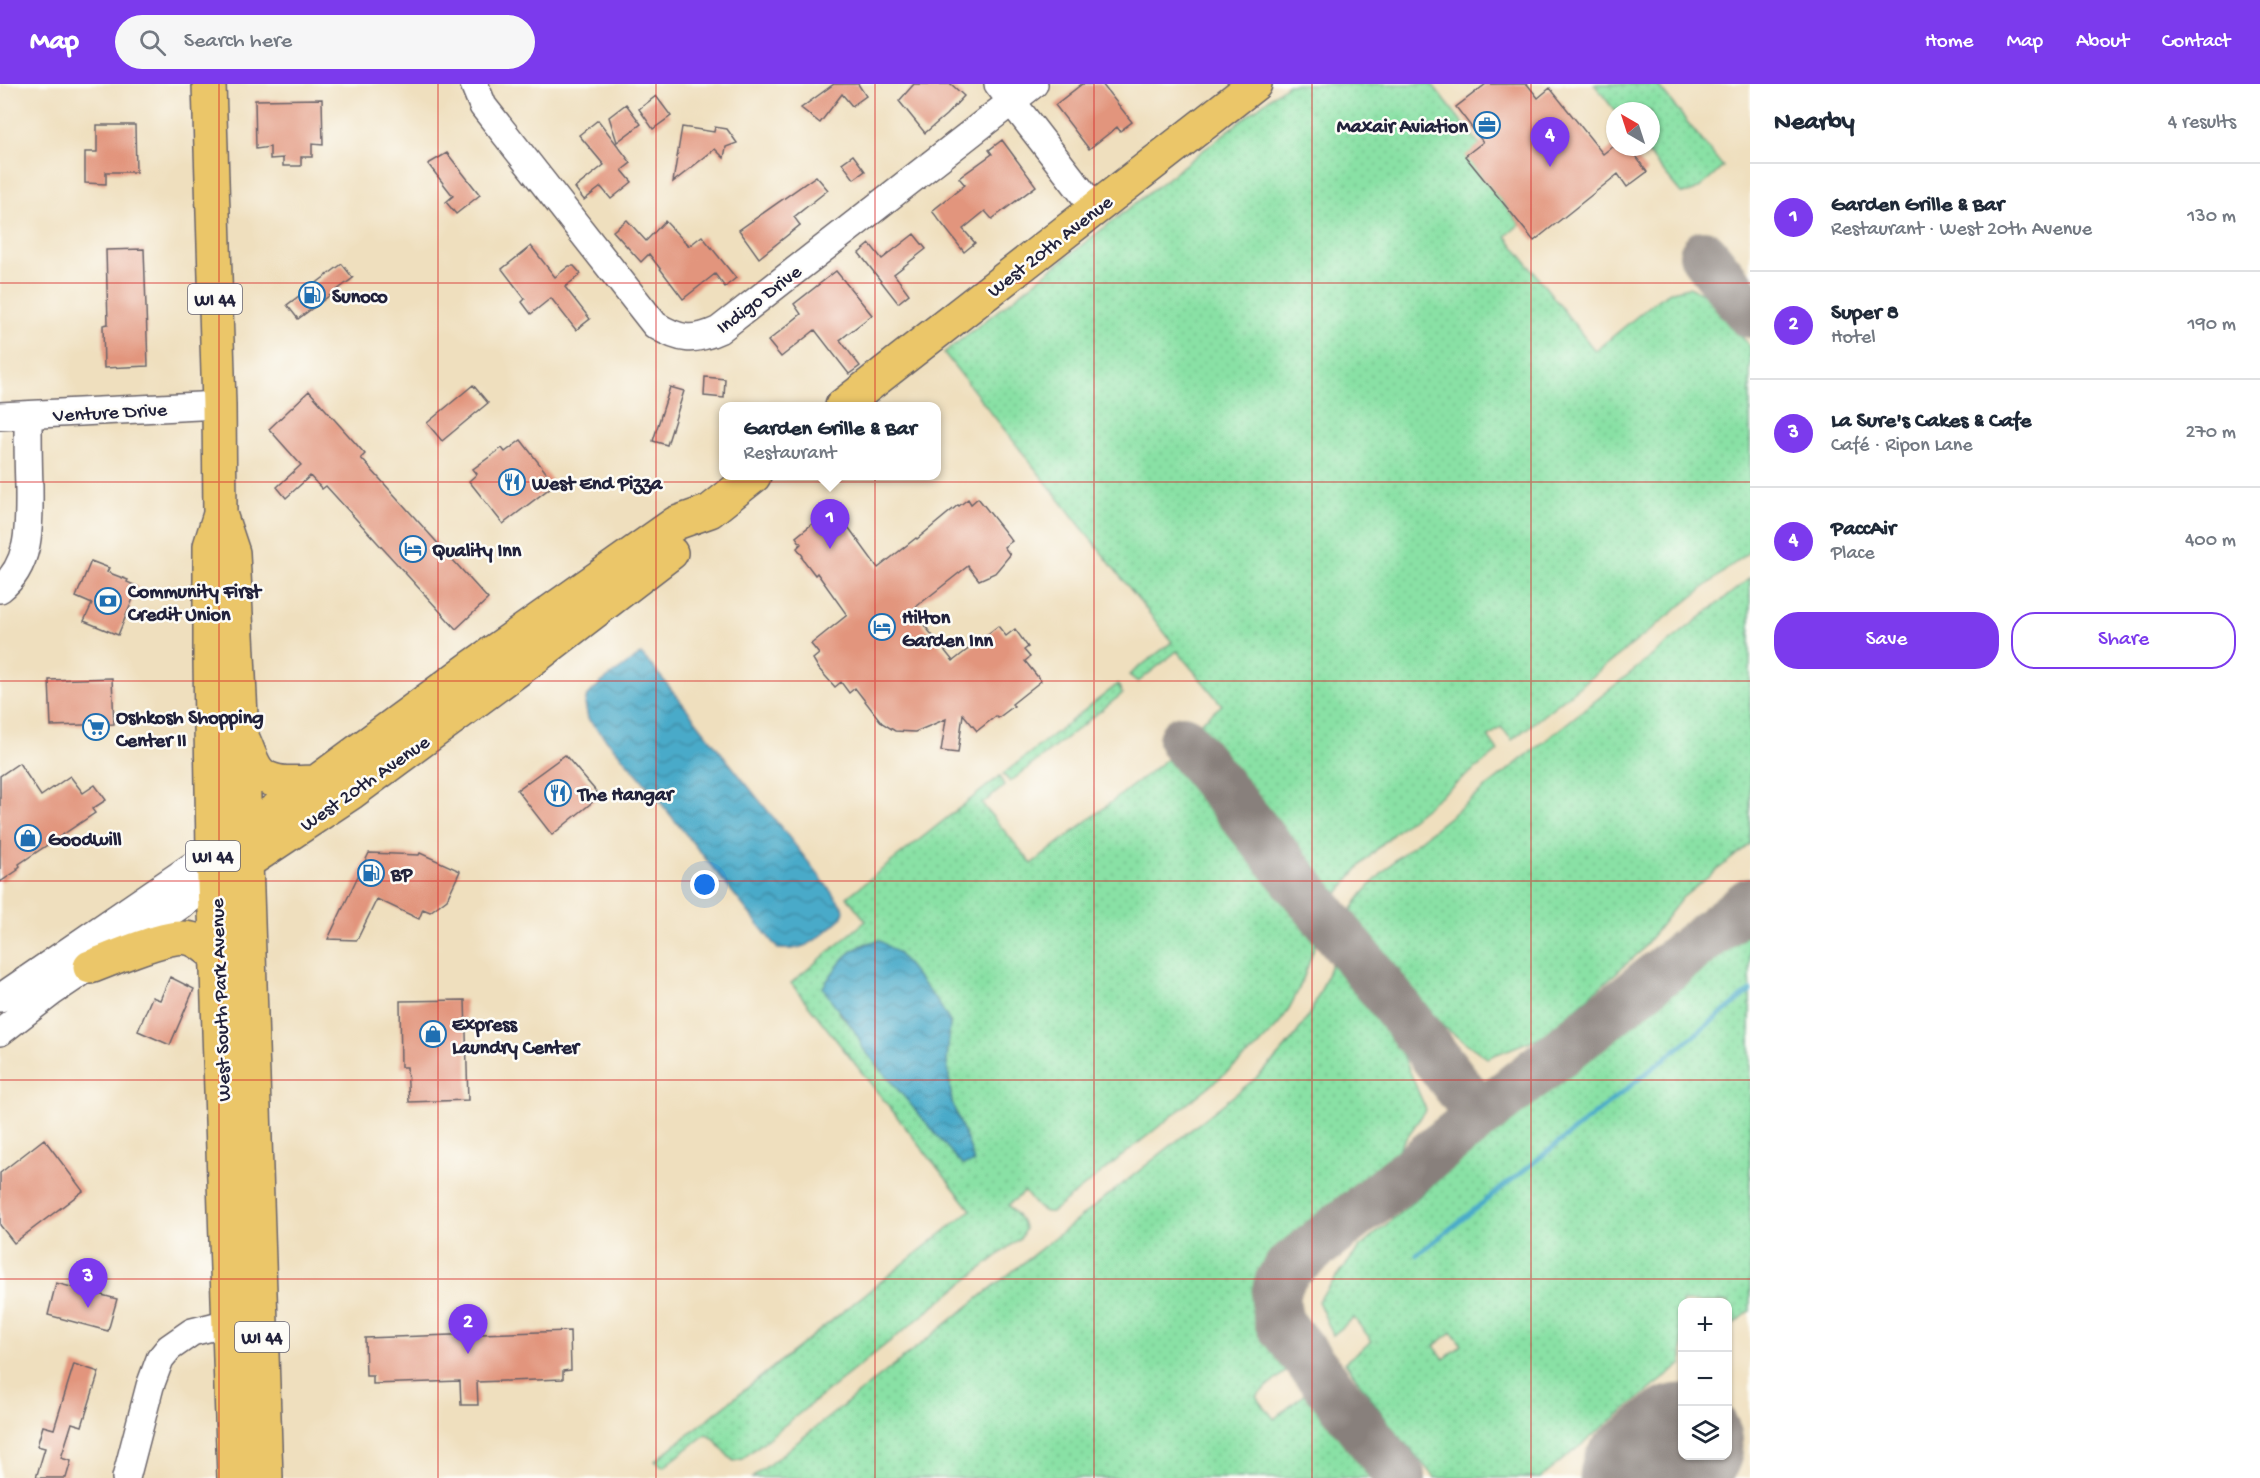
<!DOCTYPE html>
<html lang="en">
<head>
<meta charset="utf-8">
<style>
  :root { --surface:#fff; --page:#f6f6f7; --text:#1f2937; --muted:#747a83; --line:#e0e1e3; --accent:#7c3aed }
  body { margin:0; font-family:"Gochi Hand",sans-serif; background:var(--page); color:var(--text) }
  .controls { position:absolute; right:18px; bottom:18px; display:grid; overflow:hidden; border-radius:12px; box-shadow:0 2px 4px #0004 }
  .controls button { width:54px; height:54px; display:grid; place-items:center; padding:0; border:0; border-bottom:2px solid var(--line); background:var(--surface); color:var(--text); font:30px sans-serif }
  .compass { position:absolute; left:1606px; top:18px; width:54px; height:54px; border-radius:50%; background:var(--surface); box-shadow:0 2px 4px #0004; rotate:321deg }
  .you { position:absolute; left:705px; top:801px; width:21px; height:21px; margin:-15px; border:4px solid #fff; border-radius:50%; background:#1a73e8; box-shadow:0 0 0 9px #1a73e833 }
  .badge { display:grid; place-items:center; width:39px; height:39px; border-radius:50%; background:var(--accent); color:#fff; font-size:20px; font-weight:700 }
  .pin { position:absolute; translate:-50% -50px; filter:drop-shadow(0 2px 3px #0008) }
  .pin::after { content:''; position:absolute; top:32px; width:21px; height:18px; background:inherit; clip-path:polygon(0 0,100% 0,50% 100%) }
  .popup { position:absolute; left:719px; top:318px; width:222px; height:78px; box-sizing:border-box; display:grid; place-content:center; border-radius:12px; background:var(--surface); filter:drop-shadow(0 2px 4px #0005); font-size:20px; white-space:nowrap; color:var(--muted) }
  .popup b { font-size:22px; color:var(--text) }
  .popup::after { content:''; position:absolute; left:50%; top:100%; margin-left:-12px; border:12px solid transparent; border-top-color:var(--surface) }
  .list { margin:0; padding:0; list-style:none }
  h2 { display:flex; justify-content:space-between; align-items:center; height:78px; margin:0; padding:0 24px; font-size:26px }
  h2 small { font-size:20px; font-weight:400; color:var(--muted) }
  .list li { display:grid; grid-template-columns:39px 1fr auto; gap:18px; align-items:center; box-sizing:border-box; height:108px; padding:0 24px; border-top:2px solid var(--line) }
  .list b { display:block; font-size:22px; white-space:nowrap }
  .list p { margin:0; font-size:20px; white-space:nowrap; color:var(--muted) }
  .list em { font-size:20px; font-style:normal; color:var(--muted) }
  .actions { display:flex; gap:12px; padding:18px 24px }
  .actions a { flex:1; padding:14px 0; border:2px solid var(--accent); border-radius:24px; text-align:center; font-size:21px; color:var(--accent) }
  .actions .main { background:var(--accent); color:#fff }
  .icon { flex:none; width:33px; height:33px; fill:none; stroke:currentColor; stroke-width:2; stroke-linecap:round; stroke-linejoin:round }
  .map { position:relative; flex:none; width:1750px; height:1394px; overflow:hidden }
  header { display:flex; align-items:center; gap:36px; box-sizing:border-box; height:84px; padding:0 30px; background:var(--accent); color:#fff }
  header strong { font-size:28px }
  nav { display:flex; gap:33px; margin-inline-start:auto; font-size:21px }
  .search { width:420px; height:54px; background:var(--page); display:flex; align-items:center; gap:15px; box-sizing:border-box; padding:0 21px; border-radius:33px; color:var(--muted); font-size:22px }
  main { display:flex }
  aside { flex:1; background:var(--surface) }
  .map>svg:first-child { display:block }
</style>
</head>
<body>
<header>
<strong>Map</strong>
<div class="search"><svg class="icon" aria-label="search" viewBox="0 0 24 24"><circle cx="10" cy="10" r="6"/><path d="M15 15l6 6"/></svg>Search here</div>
<nav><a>Home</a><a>Map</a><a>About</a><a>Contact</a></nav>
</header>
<main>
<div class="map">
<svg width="1750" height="1394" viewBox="0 0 1750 1394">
  <defs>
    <pattern id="green-dots" width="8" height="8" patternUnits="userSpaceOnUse" patternTransform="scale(1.5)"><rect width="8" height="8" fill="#89e1a5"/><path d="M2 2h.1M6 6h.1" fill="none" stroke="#76c18f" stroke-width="1.8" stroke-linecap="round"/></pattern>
    <pattern id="water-waves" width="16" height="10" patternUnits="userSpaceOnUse" patternTransform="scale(1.5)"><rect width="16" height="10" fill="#4aaac9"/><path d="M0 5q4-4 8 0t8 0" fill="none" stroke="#3d8aa4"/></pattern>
  </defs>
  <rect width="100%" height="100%" fill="#fdfcf7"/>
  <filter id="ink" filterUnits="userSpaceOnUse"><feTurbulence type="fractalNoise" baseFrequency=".0167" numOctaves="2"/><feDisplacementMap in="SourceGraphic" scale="12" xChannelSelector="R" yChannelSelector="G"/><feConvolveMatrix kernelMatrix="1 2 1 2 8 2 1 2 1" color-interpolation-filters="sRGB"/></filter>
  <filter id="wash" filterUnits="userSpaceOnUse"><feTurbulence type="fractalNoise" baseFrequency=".008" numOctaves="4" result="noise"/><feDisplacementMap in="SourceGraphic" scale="24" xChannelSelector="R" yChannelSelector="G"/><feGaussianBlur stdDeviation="1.35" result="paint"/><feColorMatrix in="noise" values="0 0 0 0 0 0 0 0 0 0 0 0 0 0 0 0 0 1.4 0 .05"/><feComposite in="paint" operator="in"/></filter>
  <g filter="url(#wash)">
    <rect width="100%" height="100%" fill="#efdfbe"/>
    <path fill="url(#green-dots)" stroke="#568270" stroke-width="1.5" fill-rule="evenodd" d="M 1288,0 L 1432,0 L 1480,61 L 1466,72 L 1520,140 L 1506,152 L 1595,267 L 1657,216 L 1672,207 L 1689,203 L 1710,212 L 1750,263 L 1750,467 L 1512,656 L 1501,643 L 1488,653 L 1498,667 C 1442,712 1372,757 1332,818 L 1192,645 L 1222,621 L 1177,567 L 1138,598 L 1129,591 L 1172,558 L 944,269 Z
      M 1594,0 L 1657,0 L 1723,83 C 1712,92 1696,112 1681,109 L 1643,63 L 1651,63 L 1651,27 L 1615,27 Z
      M 1750,494 L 1750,760 L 1682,814 L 1640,868 L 1558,940 L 1543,952 L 1487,974 L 1437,938 L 1347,836 C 1356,812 1379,793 1396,775 Z
      M 1118,600 L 1122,610 L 1010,698 L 1003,690 Z
      M 1177,667 L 1318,849 C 1310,879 1298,914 1279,940 C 1272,948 1264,956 1257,964 L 1052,1128 C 1039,1130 1032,1117 1025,1108 L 1008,1121 L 1022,1138 L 1025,1145 L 1021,1153 L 742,1375 L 734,1377 C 723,1370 718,1354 706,1350 L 664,1383 L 655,1377 L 971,1126 L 791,899 L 866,837 L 847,813 L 1000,692 L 1004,702 L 982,720 L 1032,780 ZM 866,859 L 950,938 L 947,977 L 952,1019 L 970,1064 L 930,1043 L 861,962 C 860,949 847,937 838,928 L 837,883 L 852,867 Z
      M 1750,844 L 1750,1227 L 1728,1245 L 1728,1218 L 1682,1218 L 1682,1280 L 1540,1394 L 1435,1394 L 1393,1345 L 1347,1281 L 1345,1278 L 1372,1257 L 1354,1234 L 1333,1251 L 1318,1217 L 1359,1164 L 1473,1066 L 1472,1064 ZM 1452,1248 L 1462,1261 L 1444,1275 L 1434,1262 Z
      M 1334,871 L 1399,962 L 1426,1026 L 1390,1077 L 1274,1169 L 1260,1187 L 1253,1211 L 1255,1233 L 1262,1255 L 1289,1285 L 1256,1312 L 1274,1335 L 1306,1309 L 1373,1394 L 752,1394 L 1256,994 C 1298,955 1316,926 1334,871 Z"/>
    <path fill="url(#water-waves)" stroke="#366682" stroke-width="1.5" d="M 641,570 C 670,601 693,634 719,666 C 761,719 804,770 844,825 L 843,833 C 820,852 809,868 778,865 L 640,693 L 588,635 L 585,620 L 587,612 L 602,598 Z
      M 879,856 L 898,869 L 939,920 L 950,938 L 947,977 L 952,1019 L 970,1064 L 974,1079 L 962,1081 L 861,962 C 861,949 831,920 823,903 C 839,879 849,862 879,856 Z"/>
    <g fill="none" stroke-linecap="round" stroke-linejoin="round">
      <path stroke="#4aaac9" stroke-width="5" d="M 1417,1171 L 1750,907"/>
      <path stroke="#88807c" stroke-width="50" d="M 1704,171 L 1750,229
        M 1183,656 L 1375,895 L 1480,1031
        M 1401,1394 L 1280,1240 C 1273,1218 1274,1201 1289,1183 L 1750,818"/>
      <path stroke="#88807c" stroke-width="123" d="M 1641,1394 L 1682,1361"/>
    </g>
    <g id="blocks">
      <path fill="#e2957d" d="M 834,0 L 858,0 L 866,12 L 852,22 L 842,10 L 820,39 L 801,24 Z
        M 914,0 L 951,0 L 964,12 L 946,31 L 925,49 L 899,17 Z
        M 1082,0 L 1102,0 L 1132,38 L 1120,47 L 1117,43 L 1089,65 L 1055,21 Z
        M 1486,0 L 1527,0 L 1538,14 L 1550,4 L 1603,70 L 1612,63 L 1629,63 L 1647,88 L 1627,103 L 1618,90 L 1534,157 L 1465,72 L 1483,58 L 1456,23 Z
        M 656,12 L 671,32 L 653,45 L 639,25 Z
        M 322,15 L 323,61 L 312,60 L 312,73 L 301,73 L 301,82 L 283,82 L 283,74 L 270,75 L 270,63 L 256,65 L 255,16 Z
        M 626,20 L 641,40 L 617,58 L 609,33 Z
        M 598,36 L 631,79 L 622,86 L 632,98 L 611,115 L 601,103 L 584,116 L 575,104 L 604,81 L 579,51 Z
        M 97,41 L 135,41 L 136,88 L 106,88 L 106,100 L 85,99 L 85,68 L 97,68 Z
        M 682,43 L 714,48 L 715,43 L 727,45 L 737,59 L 726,63 L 724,74 L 715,65 L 673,98 Z
        M 1002,56 L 1036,102 L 992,135 L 985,127 L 963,145 L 975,159 L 964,168 L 932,127 L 965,101 L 959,94 L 992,70 L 989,66 Z
        M 447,69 L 480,111 L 456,130 L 446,118 L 453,112 L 428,80 Z
        M 853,71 L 865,87 L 854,95 L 842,79 Z
        M 816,92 L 828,106 L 794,133 L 800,141 L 759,174 L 739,146 Z
        M 627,136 L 646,157 L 665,137 L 689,162 L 702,152 L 736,194 L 725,203 L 715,190 L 683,215 L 649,170 L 641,178 L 613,147 Z
        M 914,150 L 926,165 L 894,190 L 909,210 L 898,219 L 859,169 L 870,160 L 882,175 Z
        M 531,162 L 555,193 L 569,182 L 574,182 L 581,190 L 565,203 L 590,235 L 576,246 L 551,214 L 531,230 L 522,218 L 525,215 L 502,185 Z
        M 144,165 L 148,282 L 104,284 L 103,241 L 108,240 L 106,166 Z
        M 342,180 L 353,194 L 298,235 L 287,221 Z
        M 836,187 L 872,231 L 840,256 L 860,282 L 849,290 L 815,246 L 781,273 L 768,257 L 801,230 L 794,220 Z
        M 705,293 L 725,295 L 724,314 L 704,312 Z
        M 473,301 L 488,319 L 442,357 L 427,339 Z
        M 670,303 L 684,307 L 667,361 L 653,357 Z
        M 309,307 L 365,370 L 361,374 L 488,515 L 456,545 L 326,402 L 322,405 L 310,392 L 286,414 L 277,403 L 301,381 L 269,345 Z
        M 521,356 L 555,400 L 503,440 L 469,397 L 477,390 L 473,385 L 502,364 L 505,368 Z
        M 978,414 L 1012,457 L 1004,463 L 1010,471 L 995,489 L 979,496 L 968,482 L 912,526 L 953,577 L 998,542 L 1006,552 L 1015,545 L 1028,563 L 1024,566 L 1030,573 L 1025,577 L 1041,597 L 1012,620 L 1014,622 L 998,634 L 996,632 L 977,647 L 963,630 L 958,669 L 941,667 L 946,635 L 915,648 L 895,647 L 882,639 L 855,604 L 849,609 L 841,598 L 835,603 L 819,585 L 813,575 L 819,570 L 811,560 L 847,531 L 817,489 L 815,491 L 802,474 L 803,472 L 797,464 L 801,460 L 796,453 L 827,428 L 833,436 L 838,432 L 844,441 L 846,440 L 878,484 L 916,454 L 917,455 L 958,421 L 959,422 L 968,415 L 971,420 Z
        M 91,477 L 109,484 L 107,488 L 128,496 L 127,498 L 138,503 L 118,551 L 84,537 L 92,520 L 76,513 Z
        M 112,594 L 114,640 L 51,642 L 49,596 Z
        M 565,671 L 600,712 L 552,751 L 517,706 Z
        M 19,679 L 41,712 L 70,692 L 83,709 L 95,701 L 106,716 L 92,725 L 95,729 L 19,780 L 20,782 L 17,785 L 18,786 L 0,798 L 0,692 Z
        M 369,769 L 419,771 L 420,769 L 460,787 L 447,815 L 430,828 L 423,825 L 419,835 L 377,815 L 357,856 L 328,855 Z
        M 170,893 L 194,905 L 170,961 L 138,947 L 152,913 L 160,916 Z
        M 465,916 L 468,1016 L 409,1018 L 407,983 L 401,983 L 400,917 Z
        M 44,1055 L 83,1107 L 14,1159 L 0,1141 L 0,1089 Z
        M 56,1199 L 117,1215 L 108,1247 L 48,1231 Z
        M 570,1247 L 571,1286 L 563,1287 L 563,1295 L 477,1298 L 478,1321 L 461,1321 L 460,1297 L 373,1300 L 373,1292 L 366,1292 L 365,1254 Z
        M 74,1280 L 99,1288 L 82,1342 L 72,1339 L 61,1374 L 71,1377 L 66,1394 L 36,1394 L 45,1364 L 37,1362 L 43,1342 L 54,1345 Z"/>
    </g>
  </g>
  <g filter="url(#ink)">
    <use href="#blocks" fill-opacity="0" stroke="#6a6469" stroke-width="1.5"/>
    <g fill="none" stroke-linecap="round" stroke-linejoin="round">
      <defs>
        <path id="minor" d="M 474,0 L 483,22 L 655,241 C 680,256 693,258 719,246 L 1034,0
          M 998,0 L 1095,125
          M 0,332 L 219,321
          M 0,505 C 32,480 29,439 29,402 C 28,379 28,356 28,332
          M 0,914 L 213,768
          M 0,948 L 52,908 L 215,798
          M 126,1394 L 150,1302 L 160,1275 L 169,1264 L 192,1248 L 248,1234"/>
        <path id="major" d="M 209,0 L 219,321 L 220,430 L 233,469 L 242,653 L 266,1394
          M 842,322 L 1255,0
          M 220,430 L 210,462 L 210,576 L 213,768 L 234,1394
          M 244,657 C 248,666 251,676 256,684 C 268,703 297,698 316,698
          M 230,757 L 316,698 L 472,583 L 676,439 L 710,427 L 754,392
          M 232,788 L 351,709 L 538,571 L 671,469
          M 90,883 C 113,875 174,846 194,856 C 203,860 210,867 218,873"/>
      </defs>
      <use href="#minor" stroke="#6a6469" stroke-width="30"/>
      <use href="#major" stroke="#6a6469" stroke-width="36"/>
      <use href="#minor" stroke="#fff" stroke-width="27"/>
      <use href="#major" stroke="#ebc669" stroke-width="33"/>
    </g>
  </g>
  <path fill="none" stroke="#d62828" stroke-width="1.5" stroke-opacity="0.55" d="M 219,0 L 219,1394M 438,0 L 438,1394M 656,0 L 656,1394M 875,0 L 875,1394M 1094,0 L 1094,1394M 1312,0 L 1312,1394M 1531,0 L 1531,1394M 0,199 L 1750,199M 0,398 L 1750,398M 0,597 L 1750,597M 0,797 L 1750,797M 0,996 L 1750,996M 0,1195 L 1750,1195"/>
  <defs>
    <symbol id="office-ring" viewBox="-11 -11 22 22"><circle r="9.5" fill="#fdfcf7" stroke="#1f6fb2" stroke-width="1.5"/><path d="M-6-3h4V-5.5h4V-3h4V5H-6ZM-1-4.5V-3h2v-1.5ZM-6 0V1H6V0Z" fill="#1f6fb2"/></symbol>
    <symbol id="fuel-ring" viewBox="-11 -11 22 22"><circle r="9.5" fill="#fdfcf7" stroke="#1f6fb2" stroke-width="1.5"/><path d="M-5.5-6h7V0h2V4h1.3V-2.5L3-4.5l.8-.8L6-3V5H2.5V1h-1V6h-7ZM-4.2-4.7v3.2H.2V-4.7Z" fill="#1f6fb2"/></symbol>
    <symbol id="restaurant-ring" viewBox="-11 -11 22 22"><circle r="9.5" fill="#fdfcf7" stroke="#1f6fb2" stroke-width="1.5"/><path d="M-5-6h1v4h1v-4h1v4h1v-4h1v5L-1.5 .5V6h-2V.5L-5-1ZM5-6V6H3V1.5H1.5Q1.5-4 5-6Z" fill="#1f6fb2"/></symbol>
    <symbol id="hotel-ring" viewBox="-11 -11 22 22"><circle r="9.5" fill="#fdfcf7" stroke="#1f6fb2" stroke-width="1.5"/><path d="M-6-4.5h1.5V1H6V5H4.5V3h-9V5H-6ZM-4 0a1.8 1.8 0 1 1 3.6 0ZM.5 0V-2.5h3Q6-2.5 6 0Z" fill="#1f6fb2"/></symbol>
    <symbol id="bank-ring" viewBox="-11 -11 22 22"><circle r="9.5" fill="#fdfcf7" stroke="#1f6fb2" stroke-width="1.5"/><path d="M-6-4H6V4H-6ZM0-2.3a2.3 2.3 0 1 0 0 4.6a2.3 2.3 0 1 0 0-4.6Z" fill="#1f6fb2"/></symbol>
    <symbol id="supermarket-ring" viewBox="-11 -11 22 22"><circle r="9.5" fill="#fdfcf7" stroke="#1f6fb2" stroke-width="1.5"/><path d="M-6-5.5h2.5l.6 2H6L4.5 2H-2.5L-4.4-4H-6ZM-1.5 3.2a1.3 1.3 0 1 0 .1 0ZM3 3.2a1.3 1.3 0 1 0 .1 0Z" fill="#1f6fb2"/></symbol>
    <symbol id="shop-ring" viewBox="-11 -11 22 22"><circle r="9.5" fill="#fdfcf7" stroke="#1f6fb2" stroke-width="1.5"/><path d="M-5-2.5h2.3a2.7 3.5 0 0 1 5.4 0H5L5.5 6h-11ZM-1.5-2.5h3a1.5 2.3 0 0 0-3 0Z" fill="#1f6fb2"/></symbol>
  </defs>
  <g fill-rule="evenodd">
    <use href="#office-ring" x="1472" y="26" width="30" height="30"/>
    <use href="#fuel-ring" x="297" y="196" width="30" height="30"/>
    <use href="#restaurant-ring" x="497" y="383" width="30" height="30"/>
    <use href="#hotel-ring" x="398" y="450" width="30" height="30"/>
    <use href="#bank-ring" x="93" y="502" width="30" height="30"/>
    <use href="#hotel-ring" x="867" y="528" width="30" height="30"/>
    <use href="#supermarket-ring" x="81" y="628" width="30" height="30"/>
    <use href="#restaurant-ring" x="543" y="694" width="30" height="30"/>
    <use href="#shop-ring" x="13" y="739" width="30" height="30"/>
    <use href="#fuel-ring" x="356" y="774" width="30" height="30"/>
    <use href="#shop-ring" x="418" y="935" width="30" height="30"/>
  </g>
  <g text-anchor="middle" stroke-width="5" stroke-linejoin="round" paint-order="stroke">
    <g fill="#fdfcf7" stroke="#646373" stroke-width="1.5">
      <rect x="188" y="200" width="54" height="30" rx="4.5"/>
      <rect x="186" y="757" width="54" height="30" rx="4.5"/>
      <rect x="235" y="1238" width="54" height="30" rx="4.5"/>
    </g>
    <g font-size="18" font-weight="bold" fill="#22223b">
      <text x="215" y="221">WI 44</text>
      <text x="213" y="778">WI 44</text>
      <text x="262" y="1259">WI 44</text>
    </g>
    <g font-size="20" font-weight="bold" fill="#22223b" stroke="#fdfcf7" text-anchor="start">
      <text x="1468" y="48" text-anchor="end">Maxair Aviation</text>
      <text x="332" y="218">Sunoco</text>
      <text x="532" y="405">West End Pizza</text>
      <text x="432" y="472">Quality Inn</text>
      <text x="128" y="513">Community First<tspan x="128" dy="23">Credit Union</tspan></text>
      <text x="902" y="539">Hilton<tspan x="902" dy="23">Garden Inn</tspan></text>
      <text x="116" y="639">Oshkosh Shopping<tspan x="116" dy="23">Center II</tspan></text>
      <text x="578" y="716">The Hangar</text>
      <text x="48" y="761">Goodwill</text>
      <text x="391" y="796">BP</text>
      <text x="452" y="946">Express<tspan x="452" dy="23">Laundry Center</tspan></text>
    </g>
    <g font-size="20" fill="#22223b" stroke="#fdfcf7">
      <text transform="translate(1049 161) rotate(-38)" y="7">West 20th Avenue</text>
      <text transform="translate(758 214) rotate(-37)" y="7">Indigo Drive</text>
      <text transform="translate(110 327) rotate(-3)" y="7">Venture Drive</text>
      <text transform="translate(364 698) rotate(-35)" y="7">West 20th Avenue</text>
      <text transform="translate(219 916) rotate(-92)" y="7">West South Park Avenue</text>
    </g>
  </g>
</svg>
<div class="controls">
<button>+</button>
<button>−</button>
<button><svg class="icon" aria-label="layers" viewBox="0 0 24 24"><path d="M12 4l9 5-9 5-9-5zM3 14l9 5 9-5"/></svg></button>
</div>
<svg class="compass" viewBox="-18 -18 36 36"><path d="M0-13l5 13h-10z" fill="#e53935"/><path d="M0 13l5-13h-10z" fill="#747a83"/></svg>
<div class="you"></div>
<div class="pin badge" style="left:830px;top:465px">1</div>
<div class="popup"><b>Garden Grille &amp; Bar</b>Restaurant</div>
<div class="pin badge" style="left:468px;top:1270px">2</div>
<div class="pin badge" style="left:88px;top:1224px">3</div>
<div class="pin badge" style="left:1550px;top:83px">4</div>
</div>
<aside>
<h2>Nearby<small>4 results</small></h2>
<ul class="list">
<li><span class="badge">1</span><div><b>Garden Grille &amp; Bar</b><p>Restaurant · West 20th Avenue</p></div><em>130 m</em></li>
<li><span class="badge">2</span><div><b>Super 8</b><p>Hotel</p></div><em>190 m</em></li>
<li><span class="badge">3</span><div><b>La Sure's Cakes &amp; Cafe</b><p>Café · Ripon Lane</p></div><em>270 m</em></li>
<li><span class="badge">4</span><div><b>PaccAir</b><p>Place</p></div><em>400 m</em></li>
</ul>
<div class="actions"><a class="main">Save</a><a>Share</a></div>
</aside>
</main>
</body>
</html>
